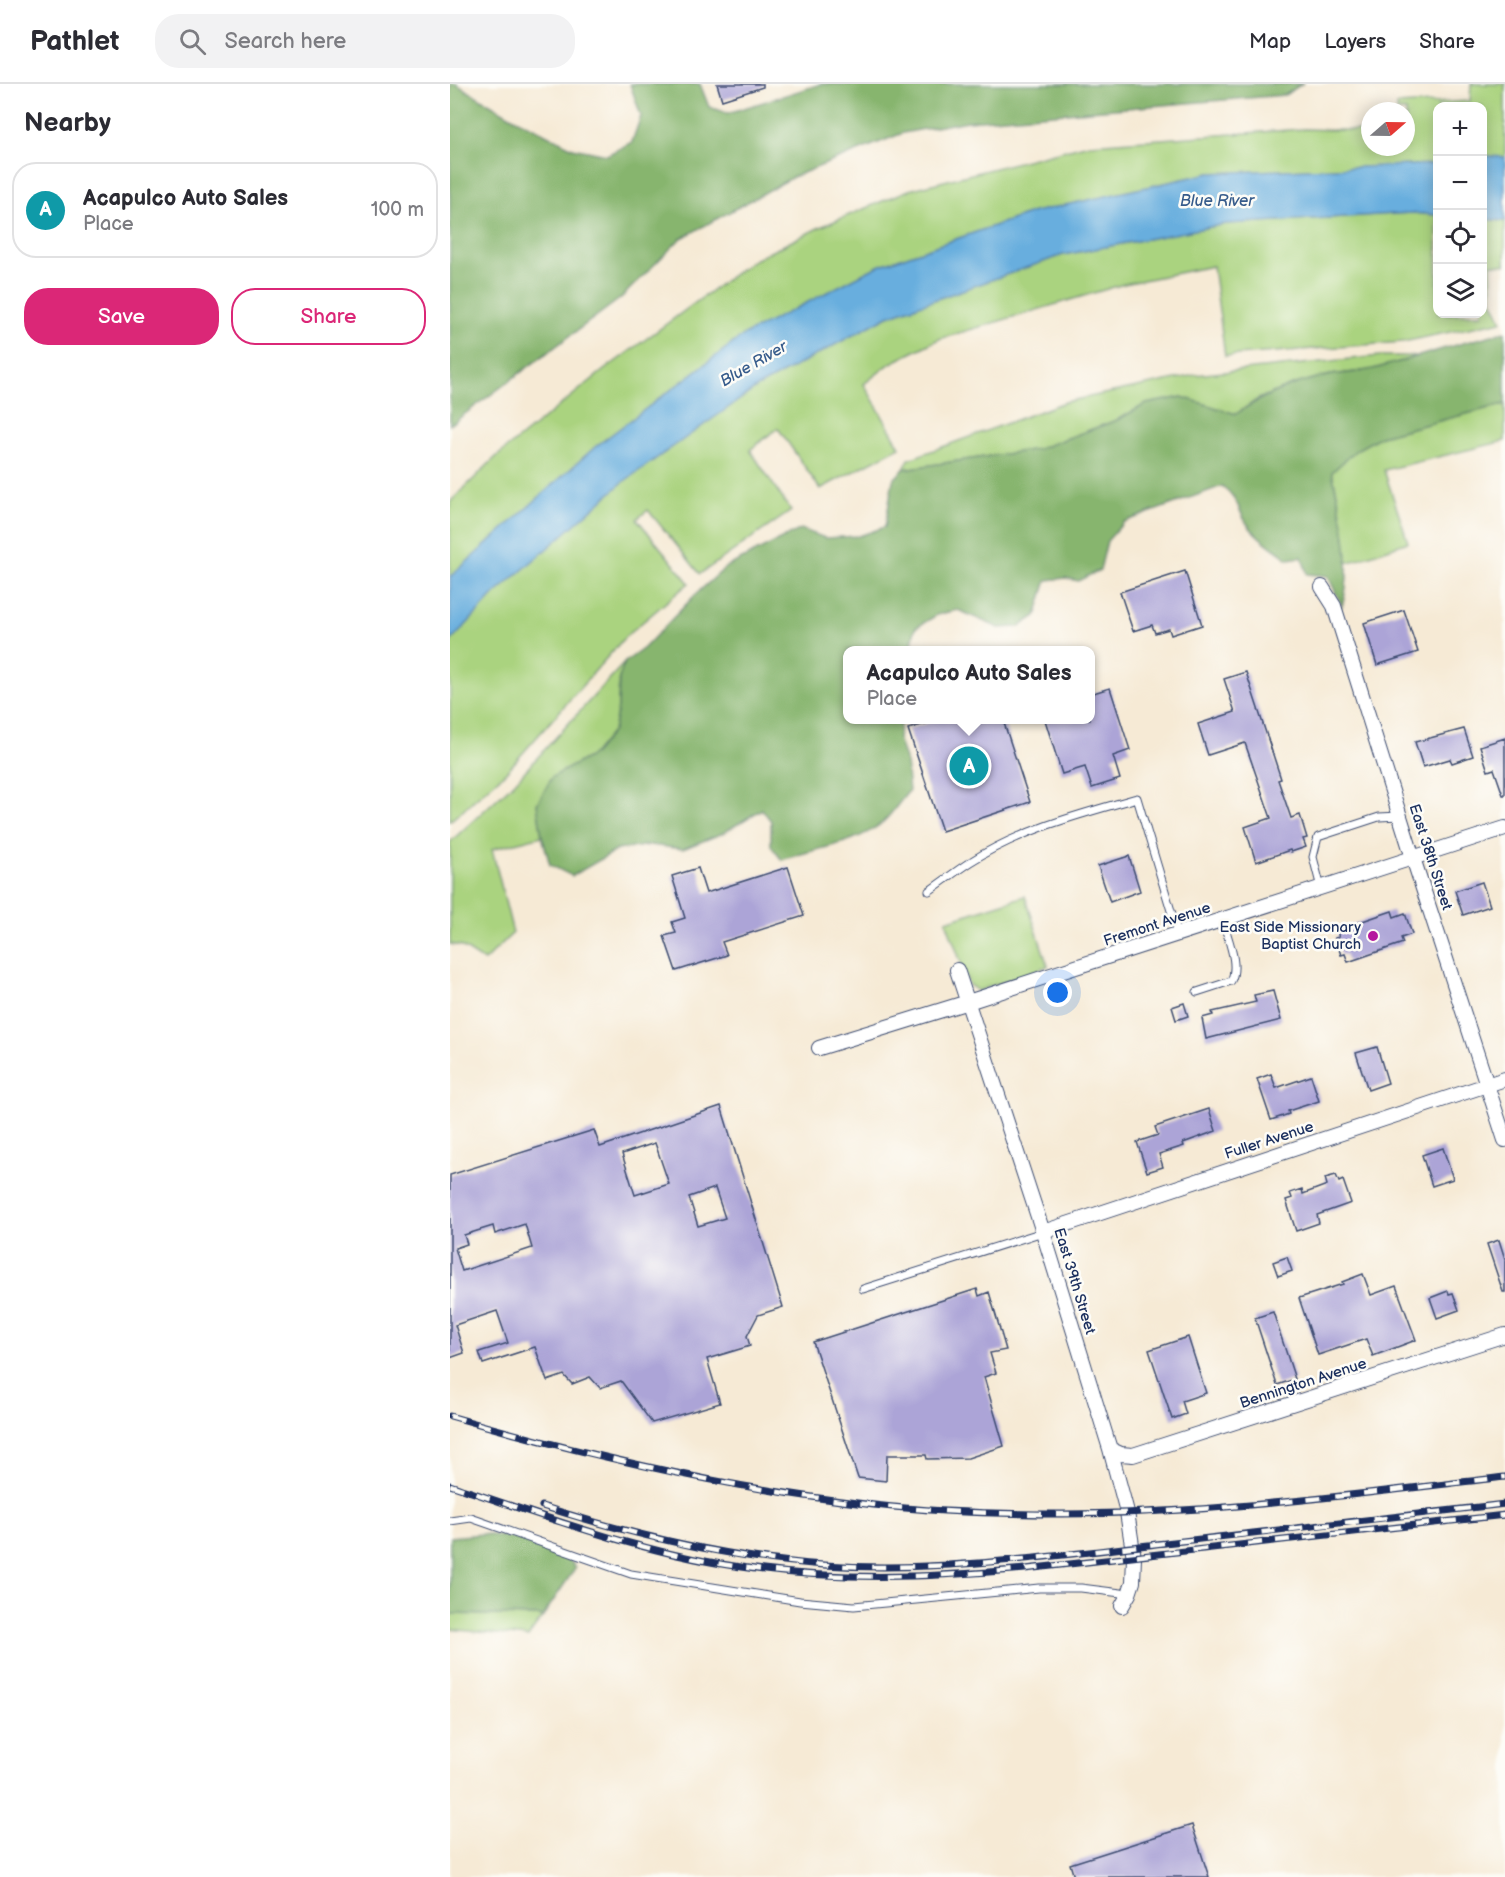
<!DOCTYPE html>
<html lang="en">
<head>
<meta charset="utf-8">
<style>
  :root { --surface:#fff; --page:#f2f2f3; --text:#2b2b33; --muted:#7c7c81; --line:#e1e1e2; --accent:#db2777 }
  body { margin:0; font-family:"Balsamiq Sans",sans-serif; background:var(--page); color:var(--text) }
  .controls { position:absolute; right:18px; top:18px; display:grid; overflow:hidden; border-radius:12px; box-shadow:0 3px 15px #0003 }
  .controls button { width:54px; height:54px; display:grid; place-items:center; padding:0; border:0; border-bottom:2px solid var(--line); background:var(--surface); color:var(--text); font:30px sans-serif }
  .compass { position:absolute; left:911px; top:18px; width:54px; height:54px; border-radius:50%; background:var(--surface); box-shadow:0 3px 15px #0003; rotate:70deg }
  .you { position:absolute; left:608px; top:909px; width:21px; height:21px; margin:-15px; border:4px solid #fff; border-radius:50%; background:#1a73e8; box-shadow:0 0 0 9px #1a73e833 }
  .badge { display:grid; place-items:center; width:39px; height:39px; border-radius:50%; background:var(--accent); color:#fff; font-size:20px; font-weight:700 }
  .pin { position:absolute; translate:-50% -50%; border:3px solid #fff; box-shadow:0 2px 6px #0006 }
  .popup { position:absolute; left:393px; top:562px; width:252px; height:78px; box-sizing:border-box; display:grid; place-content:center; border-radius:12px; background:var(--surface); filter:drop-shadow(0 2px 4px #0005); font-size:20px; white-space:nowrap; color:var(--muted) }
  .popup b { font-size:22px; color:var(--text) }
  .popup::after { content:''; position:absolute; left:50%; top:100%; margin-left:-12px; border:12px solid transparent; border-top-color:var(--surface) }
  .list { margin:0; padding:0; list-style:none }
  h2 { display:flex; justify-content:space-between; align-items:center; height:78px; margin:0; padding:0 24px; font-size:26px }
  h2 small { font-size:20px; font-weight:400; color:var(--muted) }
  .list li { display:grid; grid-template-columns:39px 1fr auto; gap:18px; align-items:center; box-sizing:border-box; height:96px; margin:0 12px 12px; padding:0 12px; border:2px solid var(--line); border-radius:24px }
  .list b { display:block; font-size:22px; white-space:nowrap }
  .list p { margin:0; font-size:20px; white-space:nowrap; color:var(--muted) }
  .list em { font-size:20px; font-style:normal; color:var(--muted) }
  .actions { display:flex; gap:12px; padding:18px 24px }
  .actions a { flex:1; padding:14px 0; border:2px solid var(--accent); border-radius:24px; text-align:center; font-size:21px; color:var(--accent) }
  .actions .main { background:var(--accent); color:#fff }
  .icon { flex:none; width:33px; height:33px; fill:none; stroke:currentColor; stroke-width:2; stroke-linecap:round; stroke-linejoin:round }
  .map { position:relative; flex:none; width:1055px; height:1793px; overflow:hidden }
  header { display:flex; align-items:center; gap:36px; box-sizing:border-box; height:84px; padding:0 30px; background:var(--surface); border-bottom:2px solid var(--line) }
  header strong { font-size:28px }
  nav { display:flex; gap:33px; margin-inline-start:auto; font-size:21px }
  .search { width:420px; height:54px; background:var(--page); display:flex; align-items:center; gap:15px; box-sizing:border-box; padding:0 21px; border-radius:24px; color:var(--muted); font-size:22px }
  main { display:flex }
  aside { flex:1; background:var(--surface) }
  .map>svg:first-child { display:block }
</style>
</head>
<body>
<header>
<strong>Pathlet</strong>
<div class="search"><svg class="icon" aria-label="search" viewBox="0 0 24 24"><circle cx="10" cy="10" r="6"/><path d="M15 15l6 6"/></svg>Search here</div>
<nav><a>Map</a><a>Layers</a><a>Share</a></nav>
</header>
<main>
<aside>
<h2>Nearby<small></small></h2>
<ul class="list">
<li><span class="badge" style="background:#0f9aa8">A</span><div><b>Acapulco Auto Sales</b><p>Place</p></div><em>100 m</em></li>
</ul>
<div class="actions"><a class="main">Save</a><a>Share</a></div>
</aside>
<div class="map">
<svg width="1055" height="1793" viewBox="0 0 1055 1793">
  <rect width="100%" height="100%" fill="#fdfcf7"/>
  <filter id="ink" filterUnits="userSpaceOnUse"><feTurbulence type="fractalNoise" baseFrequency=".0167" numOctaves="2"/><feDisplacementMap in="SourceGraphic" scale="12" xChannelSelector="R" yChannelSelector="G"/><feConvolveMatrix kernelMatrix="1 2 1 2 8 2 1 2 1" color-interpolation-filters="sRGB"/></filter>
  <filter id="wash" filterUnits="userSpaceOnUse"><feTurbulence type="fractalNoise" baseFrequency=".008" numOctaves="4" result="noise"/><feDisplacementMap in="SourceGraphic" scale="24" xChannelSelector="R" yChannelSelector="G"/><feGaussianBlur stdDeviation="1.35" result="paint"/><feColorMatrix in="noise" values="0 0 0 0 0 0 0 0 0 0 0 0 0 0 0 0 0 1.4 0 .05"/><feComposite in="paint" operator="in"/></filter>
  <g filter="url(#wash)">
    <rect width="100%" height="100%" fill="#f6ead5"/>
    <path fill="#aad37f" stroke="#62816e" stroke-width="1.5" d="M 1021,0 L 1055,0 L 1055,73 L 1033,73 L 1032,22 L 988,22 L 987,80 L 760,89 L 584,128 L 428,182 L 294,251 L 145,363 L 0,493 L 0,418 L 46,373 L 154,286 L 302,177 L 368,144 L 459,106 L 639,60 L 854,45 L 920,47 L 920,63 L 956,63 L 956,27 L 947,27 L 947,21 L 1020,17 Z
      M 961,129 L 987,131 L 988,230 L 1032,230 L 1033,135 L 1055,137 L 1055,181 L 1041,180 L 1042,216 L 1052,237 L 953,258 L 775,272 L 763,182 L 674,200 L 489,255 L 441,279 L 414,300 L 450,363 L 370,405 L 328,344 L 300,366 L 341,427 L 250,490 L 198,426 L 187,435 L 239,499 L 176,552 L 57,687 L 0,737 L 0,558 L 45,510 L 173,398 L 309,302 L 438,232 L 613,171 L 776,140 Z
      M 930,272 L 969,272 L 921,286 L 880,291 L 839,302 L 808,315 L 786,330 L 732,313 L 697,320 L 667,336 L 588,365 L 454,385 L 459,375 L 615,318 L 745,291 Z
      M 1055,320 L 1055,357 L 934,386 L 958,458 L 897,479 L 889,418 L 882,388 L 906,366 L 931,352 Z
      M 175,578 L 169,594 L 168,624 L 163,647 L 144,670 L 102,694 L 87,720 L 92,752 L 42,765 L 63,849 L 34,877 L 11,862 L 0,860 L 0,758 L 65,698 Z
      M 575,812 L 598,882 L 528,907 L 519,901 L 496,837 Z
      M 0,1530 L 93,1532 L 78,1553 L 0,1545 Z"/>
    <path fill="#87b56e" stroke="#517266" stroke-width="1.5" d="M 0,0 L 6,0 L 64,34 L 123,64 L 157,71 L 182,58 L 191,32 L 180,0 L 250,0 L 259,23 L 278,29 L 371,0 L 852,0 L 835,11 L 518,37 L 453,49 L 343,93 L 230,155 L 171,214 L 0,341 Z
      M 1055,248 L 1055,320 L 931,352 L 906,366 L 882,388 C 891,428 905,482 892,522 L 878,492 L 857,490 L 852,473 L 838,475 C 825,465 808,455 798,441 C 787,426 790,415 772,402 L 674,438 L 657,457 L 650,486 L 628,497 L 616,494 L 597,496 L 586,532 L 569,543 L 549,544 L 508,526 L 487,531 L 465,544 L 461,566 L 398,566 L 398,636 L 451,636 L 448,654 L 456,678 L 459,707 C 450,717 442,730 432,739 C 405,761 364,764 332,776 L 321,762 L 321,737 L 312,725 L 273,749 L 233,765 L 200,761 L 167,766 L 122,792 L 100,781 L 92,752 L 87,720 L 102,693 L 144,670 L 163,647 L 168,624 L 169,594 L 175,578 L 194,564 L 246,510 L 276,483 L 351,445 L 375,454 L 409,452 L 435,443 L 443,396 L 454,385 L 588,365 L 667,336 L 696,320 L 732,313 L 786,330 C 815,310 847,297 882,291 C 896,289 910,288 923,285 C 967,274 1010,258 1055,248 Z
      M 33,1450 L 67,1454 L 97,1468 L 114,1471 L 126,1483 L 93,1532 L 0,1530 L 0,1453 Z"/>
    <path fill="#68aede" stroke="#426e9e" stroke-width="1.5" d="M 1037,72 L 1055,73 L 1055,137 L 1033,135 L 1033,73 Z
      M 987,80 L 987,131 L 961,129 L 776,140 L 613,171 L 438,232 L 309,302 L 173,398 L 45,510 L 0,558 L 0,493 L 145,363 L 294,251 L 428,182 L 584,128 L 760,89 Z"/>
    <g id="blocks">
      <path fill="#aca4d7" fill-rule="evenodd" d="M 267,0 L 313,0 L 313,3 L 272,16 Z
        M 735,487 L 752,541 L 721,551 L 719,545 L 705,549 L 702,541 L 683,547 L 670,508 Z
        M 954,526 L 968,568 L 927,581 L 914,539 Z
        M 796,588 L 831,695 L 828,696 L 841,734 L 850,731 L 857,754 L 853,755 L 856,763 L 841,768 L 840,766 L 806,778 L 795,743 L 821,734 L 795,659 L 758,671 L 748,640 L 785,628 L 774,595 Z
        M 660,604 L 680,666 L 663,672 L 670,695 L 642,704 L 635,683 L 612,690 L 595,636 L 640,636 L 640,610 Z
        M 488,636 L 553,636 L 580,718 L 492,747 L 458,645 Z
        M 1014,645 L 1023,672 L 1002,679 L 1000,675 L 973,683 L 965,658 Z
        M 1055,654 L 1055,711 L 1053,711 L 1044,685 L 1038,687 L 1030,662 Z
        M 679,772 L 690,807 L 660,818 L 648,782 Z
        M 338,783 L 354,832 L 272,858 L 277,871 L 226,887 L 214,852 L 226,849 L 222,838 L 235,834 L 222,792 L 248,784 L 256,809 Z
        M 1032,798 L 1040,822 L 1013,831 L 1005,807 Z
        M 942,827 L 944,833 L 955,829 L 962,850 L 951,854 L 953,859 L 898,878 L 895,870 L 891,871 L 885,854 L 889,853 L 886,846 Z
        M 823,907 L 831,936 L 756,955 L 752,934 L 763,931 L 762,928 L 806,918 L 804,911 Z
        M 734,919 L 738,932 L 726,936 L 722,923 Z
        M 927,963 L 938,999 L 918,1006 L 906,969 Z
        M 821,990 L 826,1004 L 861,992 L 869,1017 L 838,1027 L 839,1030 L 821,1036 L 807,995 Z
        M 271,1022 L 333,1223 L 308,1231 L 297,1252 L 300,1262 L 257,1275 L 270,1319 L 202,1339 L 171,1297 L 150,1304 L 140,1293 L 122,1300 L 114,1291 L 97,1297 L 85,1263 L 33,1280 L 29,1268 L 58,1259 L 47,1227 L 5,1241 L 14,1269 L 0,1274 L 0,1091 L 144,1046 L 150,1063 ZM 205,1059 L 219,1100 L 185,1111 L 172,1070 ZM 265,1104 L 275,1134 L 248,1142 L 239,1113 ZM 75,1140 L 82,1164 L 12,1187 L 5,1164 L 17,1160 L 14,1151 L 43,1142 L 45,1150 Z
        M 759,1025 L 766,1047 L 733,1059 L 734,1062 L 709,1070 L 713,1083 L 697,1088 L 687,1058 L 708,1051 L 705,1043 Z
        M 993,1064 L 1003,1095 L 982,1102 L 972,1071 Z
        M 886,1091 L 889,1098 L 893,1096 L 901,1119 L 867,1131 L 869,1139 L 846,1147 L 836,1116 L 842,1114 L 840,1109 L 852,1105 L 853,1110 L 877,1101 L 875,1094 Z
        M 1049,1156 L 1055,1175 L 1055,1208 L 1053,1208 L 1037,1160 Z
        M 837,1173 L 842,1187 L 828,1192 L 823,1178 Z
        M 913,1190 L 921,1211 L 946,1202 L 966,1256 L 923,1272 L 916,1255 L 868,1271 L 849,1214 L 893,1200 L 892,1198 Z
        M 527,1205 L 529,1212 L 539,1208 L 556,1266 L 540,1269 L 546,1289 L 534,1293 L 554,1362 L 518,1374 L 477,1375 L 476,1371 L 437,1371 L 436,1397 L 408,1394 L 363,1258 Z
        M 998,1207 L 999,1210 L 1003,1209 L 1009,1226 L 987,1234 L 980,1214 Z
        M 823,1228 L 845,1295 L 827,1301 L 805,1234 Z
        M 738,1253 L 756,1309 L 732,1317 L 736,1330 L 722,1335 L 699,1266 Z
        M 742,1741 L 759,1793 L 624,1793 L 620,1780 Z"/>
    </g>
  </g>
  <g filter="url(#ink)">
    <use href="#blocks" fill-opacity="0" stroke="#3c4b70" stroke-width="1.5"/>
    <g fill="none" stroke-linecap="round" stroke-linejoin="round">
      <defs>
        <path id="lane" d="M 871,804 L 863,773 L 868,753 L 929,733 L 950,732
          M 479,807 C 492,798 506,787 520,778 C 570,746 630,730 687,714 L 728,850
          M 747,908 L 781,897 C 790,880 777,854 773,836
          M 413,1205 L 593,1148
          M 0,1437 L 21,1434 L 181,1490 L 350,1517 L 404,1522 L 589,1504 L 631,1504 L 679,1510"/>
        <path id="street" d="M 872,503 L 884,522 L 963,774 L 1055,1056
          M 507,886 L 593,1148 L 660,1365 L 677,1428 L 684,1474 L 683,1498 L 679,1510 L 672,1522
          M 369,964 L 518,918 L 1055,744
          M 593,1148 L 1055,995
          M 660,1365 L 671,1370 L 683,1371 L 1055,1251"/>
      </defs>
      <use href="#lane" stroke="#3c4b70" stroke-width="9"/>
      <use href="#street" stroke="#3c4b70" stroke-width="16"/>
      <use href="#lane" stroke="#fff" stroke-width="7"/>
      <use href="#street" stroke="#fff" stroke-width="14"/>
      <defs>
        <path id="rail" d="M 0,1332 C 139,1372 280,1405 424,1421 C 486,1428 550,1430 612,1430 C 761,1430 908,1410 1055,1393
          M 0,1401 C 93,1432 187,1467 284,1482 C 381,1497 478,1494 575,1485 L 1055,1431
          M 92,1422 C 183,1451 277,1474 374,1481 C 491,1489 608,1471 724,1458 C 835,1446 945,1433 1055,1420"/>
      </defs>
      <use href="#rail" stroke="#1b2f5e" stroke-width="7"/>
      <use href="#rail" stroke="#fdfcf7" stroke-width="4.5" stroke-dasharray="14" stroke-linecap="butt"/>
    </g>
  </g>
  <circle fill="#b5179e" stroke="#fdfcf7" stroke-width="2" cx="923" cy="852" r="6"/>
  <g text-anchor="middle" stroke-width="5" stroke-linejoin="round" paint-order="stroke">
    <g font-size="15" fill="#1b2f5e" stroke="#fdfcf7">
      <text transform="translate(981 773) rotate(72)" y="5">East 38th Street</text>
      <text transform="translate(707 840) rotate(-18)" y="5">Fremont Avenue</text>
      <text transform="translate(819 1056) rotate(-18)" y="5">Fuller Avenue</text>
      <text transform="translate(625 1197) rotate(73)" y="5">East 39th Street</text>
      <text transform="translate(853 1299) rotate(-18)" y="5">Bennington Avenue</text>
    </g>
    <g font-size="15" fill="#1b2f5e" stroke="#fdfcf7" text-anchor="end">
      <text x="911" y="848">East Side Missionary<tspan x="911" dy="17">Baptist Church</tspan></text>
    </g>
    <g font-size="16" font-style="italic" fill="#365b8b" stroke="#fdfcf7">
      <text x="767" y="122">Blue River</text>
      <text transform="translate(303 279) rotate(-30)" y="6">Blue River</text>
    </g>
  </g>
</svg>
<div class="controls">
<button>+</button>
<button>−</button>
<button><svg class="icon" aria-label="locate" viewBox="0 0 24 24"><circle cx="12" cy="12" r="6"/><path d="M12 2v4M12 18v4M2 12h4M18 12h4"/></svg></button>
<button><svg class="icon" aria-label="layers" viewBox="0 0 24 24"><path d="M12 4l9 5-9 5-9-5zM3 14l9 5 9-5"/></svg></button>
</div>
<svg class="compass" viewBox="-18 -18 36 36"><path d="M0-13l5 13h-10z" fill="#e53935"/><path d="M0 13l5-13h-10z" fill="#7c7c81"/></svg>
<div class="you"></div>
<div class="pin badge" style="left:519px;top:682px;background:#0f9aa8">A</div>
<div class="popup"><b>Acapulco Auto Sales</b>Place</div>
</div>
</main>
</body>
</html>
